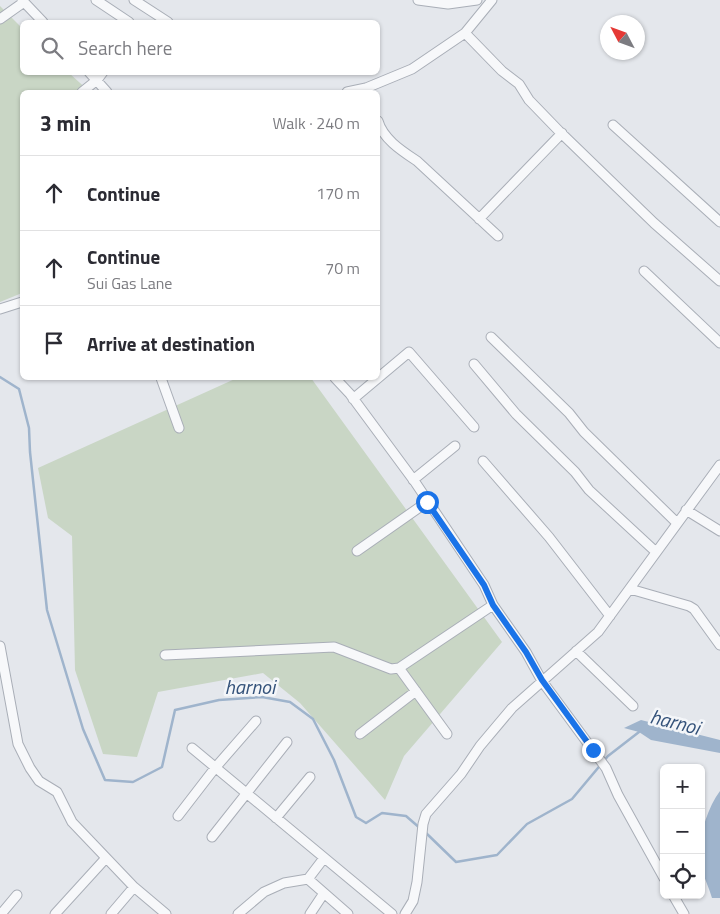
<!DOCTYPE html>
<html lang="en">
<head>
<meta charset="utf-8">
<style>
  :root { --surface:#fff; --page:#f7f7f7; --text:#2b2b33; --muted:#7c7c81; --line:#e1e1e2 }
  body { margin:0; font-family:"Titillium Web",sans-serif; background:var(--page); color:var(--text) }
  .controls { position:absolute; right:15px; bottom:15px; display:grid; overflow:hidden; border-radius:8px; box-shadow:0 1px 4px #0004 }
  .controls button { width:45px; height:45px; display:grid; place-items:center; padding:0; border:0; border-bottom:1px solid var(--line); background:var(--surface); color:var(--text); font:25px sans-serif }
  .compass { position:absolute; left:600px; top:15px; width:45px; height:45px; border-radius:50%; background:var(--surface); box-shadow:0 1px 4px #0004; rotate:311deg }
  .stop { position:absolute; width:15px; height:15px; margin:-11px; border:4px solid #1a73e8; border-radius:50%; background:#fff }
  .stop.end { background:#1a73e8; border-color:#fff; box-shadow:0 1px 5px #0008 }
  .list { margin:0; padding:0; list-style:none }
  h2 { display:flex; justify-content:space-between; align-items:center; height:65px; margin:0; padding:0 20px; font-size:21px }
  h2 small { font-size:16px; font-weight:400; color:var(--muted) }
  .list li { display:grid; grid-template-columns:32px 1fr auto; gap:15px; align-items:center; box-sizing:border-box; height:75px; padding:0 20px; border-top:1px solid var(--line) }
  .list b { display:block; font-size:19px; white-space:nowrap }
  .list p { margin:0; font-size:16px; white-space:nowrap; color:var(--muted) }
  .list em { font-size:16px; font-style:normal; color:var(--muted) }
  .icon { flex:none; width:28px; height:28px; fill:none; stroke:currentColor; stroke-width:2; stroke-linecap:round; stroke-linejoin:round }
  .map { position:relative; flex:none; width:720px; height:914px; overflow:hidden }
  .search { position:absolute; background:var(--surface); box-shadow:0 1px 4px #0004; left:20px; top:20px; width:360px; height:55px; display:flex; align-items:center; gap:12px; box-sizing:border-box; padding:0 18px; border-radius:8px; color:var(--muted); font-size:19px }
  .panel { position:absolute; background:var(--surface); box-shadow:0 1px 4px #0004; left:20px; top:90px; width:360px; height:290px; border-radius:8px }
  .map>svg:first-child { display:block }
</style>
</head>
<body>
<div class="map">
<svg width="720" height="914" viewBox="0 0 720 914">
  <rect width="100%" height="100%" fill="#e4e7ec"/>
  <path fill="#c9d6c5" d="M 0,6 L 22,28 L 22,72 L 69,73 L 90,92 L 22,92 L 22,293 L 0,302 Z
    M 237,378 L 311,378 L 502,642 L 404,756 L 385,800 L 300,703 L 263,673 L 158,692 L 137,757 L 103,754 L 75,670 L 72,536 L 48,518 L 38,468 Z"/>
  <path fill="#9fb4cc" d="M 641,720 L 720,740 L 720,753 L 651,740 L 639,732 L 624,728 Z
    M 720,791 L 720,898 L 712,898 C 709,887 703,876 701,865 C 697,841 706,810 720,791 Z"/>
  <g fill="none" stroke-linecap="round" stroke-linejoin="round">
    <path stroke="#9fb4cc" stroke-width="2.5" d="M 0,377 L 19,389 L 29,428 L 30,452 L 47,610 L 83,729 L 105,780 L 133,782 L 162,767 L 175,710 L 219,700 L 262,697 L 290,702 L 313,719 L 334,760 L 356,817 L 366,823 L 382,813 L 406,816 L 421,829
      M 425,832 L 456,862 L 497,855 L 527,824 L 572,799 L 608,756 L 639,732 L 639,730"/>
    <defs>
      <path id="street" d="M 22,0 L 43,22
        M 96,0 L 129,22
        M 134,0 L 168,22
        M 418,0 L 448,4 L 477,0
        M 0,19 L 24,2
        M 465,33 L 502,71 L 519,84 L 529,100 L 559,131 L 654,223 L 720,281
        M 89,72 L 107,92
        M 82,92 L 97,80 L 103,72
        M 347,92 L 366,88 L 412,69 L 465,33 L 492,0
        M 378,121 C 383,139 402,151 417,161 L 498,236
        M 613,125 L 720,222
        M 479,219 L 562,133
        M 644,271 L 720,343
        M 0,309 L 22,302
        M 491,337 L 569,413 L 584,432 L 677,523
        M 474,364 L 516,414 L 575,472 L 589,490 L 656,552
        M 161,378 L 179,428
        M 335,378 L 350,394 L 415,482 L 484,585 L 493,605 L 526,652 L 542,681 L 606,768 L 618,795 L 664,878
        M 353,399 L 409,352 L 474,427
        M 483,461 L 549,537 L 610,616
        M 413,480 L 455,446
        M 686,510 L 720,531
        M 357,551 L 427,502
        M 630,589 L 689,606 L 694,609 L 720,645
        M 0,646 L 18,744 L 30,768 L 39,781 L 57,792 L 72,822 L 134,887 L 166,914
        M 576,651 L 633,706
        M 165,655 L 334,647 L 391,669 L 399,668 L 493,605
        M 399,668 L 447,734
        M 360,734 L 416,691
        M 192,748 L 392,914
        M 178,816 L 215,768 L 256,721
        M 276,818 L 310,777
        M 212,837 L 287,742
        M 308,879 L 348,914
        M 673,895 L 684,914
        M 1,914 L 17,895
        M 55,914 L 106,858
        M 111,914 L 134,887
        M 238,914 L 264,892 L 284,883 L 308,879 L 324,858
        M 310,914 L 324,893
        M 405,914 L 413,901 L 417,882 L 423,824 L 426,814 L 461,774 L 480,746 L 512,708 L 598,632 L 720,465"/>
    </defs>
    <use href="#street" stroke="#a9aeb7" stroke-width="11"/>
    <use href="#street" stroke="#f7f8fa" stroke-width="9"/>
  </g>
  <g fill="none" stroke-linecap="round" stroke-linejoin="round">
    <path stroke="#1a73e8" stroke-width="6" d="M 427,502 L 484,585 L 493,605 L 526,652 L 542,680 L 593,750"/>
  </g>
  <g text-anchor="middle" stroke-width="5" stroke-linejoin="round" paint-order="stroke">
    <g font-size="20" font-style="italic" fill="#34527a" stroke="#f4f6f9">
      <text x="250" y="694">harnoi</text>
      <text transform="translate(675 722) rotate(14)" y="7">harnoi</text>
    </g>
  </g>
</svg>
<div class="controls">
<button>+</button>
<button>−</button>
<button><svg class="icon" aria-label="locate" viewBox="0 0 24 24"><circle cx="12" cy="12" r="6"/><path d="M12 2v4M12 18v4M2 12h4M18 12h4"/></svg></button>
</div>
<svg class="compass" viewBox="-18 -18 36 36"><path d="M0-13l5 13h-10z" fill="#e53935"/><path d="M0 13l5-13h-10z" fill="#7c7c81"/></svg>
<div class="stop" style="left:427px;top:502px"></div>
<div class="stop end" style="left:593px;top:750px"></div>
<div class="search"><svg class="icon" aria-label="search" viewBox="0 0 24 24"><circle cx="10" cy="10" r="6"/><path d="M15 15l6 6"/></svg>Search here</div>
<section class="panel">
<h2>3 min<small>Walk · 240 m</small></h2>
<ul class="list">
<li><svg class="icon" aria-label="ahead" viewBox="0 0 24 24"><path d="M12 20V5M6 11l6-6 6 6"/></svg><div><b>Continue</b></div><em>170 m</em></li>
<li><svg class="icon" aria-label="ahead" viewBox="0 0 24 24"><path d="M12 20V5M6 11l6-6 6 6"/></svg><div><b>Continue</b><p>Sui Gas Lane</p></div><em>70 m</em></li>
<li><svg class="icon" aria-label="arrive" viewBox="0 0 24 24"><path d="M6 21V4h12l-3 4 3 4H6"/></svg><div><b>Arrive at destination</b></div></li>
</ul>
</section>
</div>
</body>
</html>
